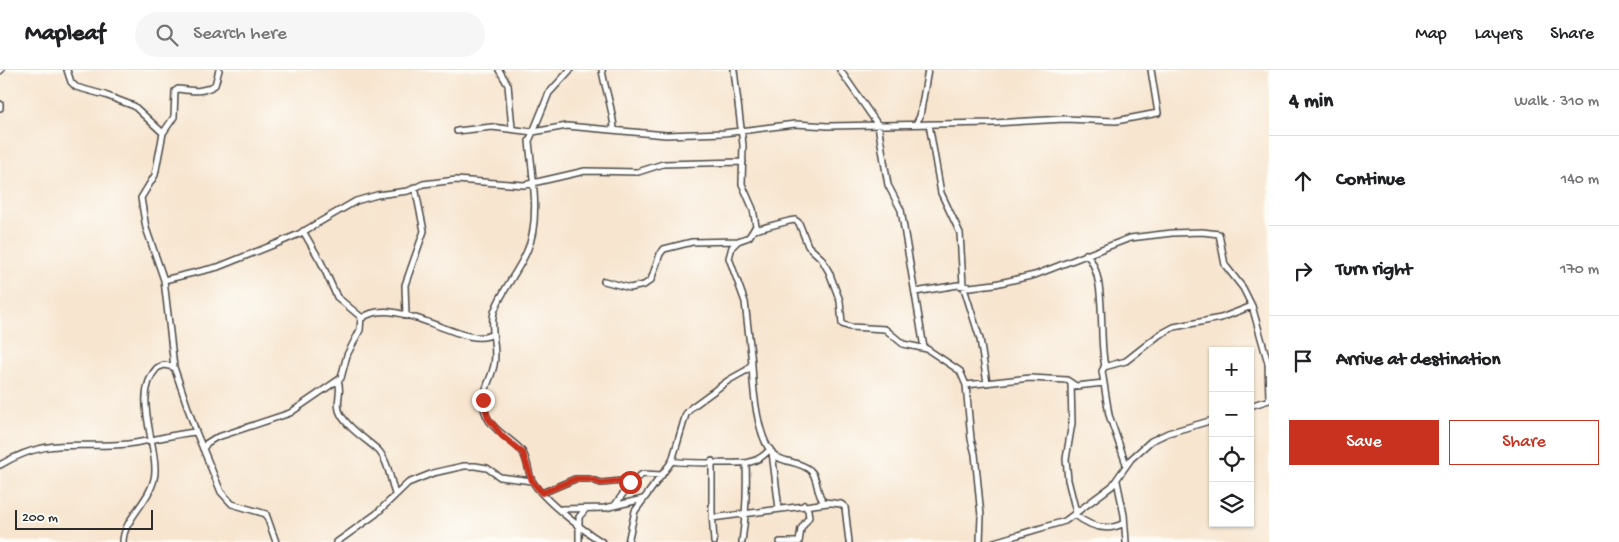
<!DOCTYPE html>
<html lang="en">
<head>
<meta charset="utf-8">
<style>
  :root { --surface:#fff; --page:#f6f6f6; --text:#202124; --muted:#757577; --line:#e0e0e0; --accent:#c8321e }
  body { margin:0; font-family:"Gochi Hand",sans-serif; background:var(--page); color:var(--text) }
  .controls { position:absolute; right:15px; bottom:15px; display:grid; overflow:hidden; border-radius:0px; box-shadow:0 1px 4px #0004 }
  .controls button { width:45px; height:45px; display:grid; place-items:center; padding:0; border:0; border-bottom:1px solid var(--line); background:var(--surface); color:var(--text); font:25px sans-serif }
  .scale { position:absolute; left:15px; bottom:12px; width:138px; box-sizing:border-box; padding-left:5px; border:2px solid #2b2b2b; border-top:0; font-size:14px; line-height:18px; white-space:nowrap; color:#2b2b2b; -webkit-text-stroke:4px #fdfcf7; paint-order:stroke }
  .stop { position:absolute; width:15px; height:15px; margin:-11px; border:4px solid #c8321e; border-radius:50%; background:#fff }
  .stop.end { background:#c8321e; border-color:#fff; box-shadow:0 1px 5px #0008 }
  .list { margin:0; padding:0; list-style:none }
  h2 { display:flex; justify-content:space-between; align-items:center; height:65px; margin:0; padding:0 20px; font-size:21px }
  h2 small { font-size:16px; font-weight:400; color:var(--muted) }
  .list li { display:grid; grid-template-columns:32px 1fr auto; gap:15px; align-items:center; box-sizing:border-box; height:90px; padding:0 20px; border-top:1px solid var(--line) }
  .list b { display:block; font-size:19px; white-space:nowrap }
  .list em { font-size:16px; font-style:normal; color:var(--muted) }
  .actions { display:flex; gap:10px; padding:15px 20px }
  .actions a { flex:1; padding:11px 0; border:1px solid var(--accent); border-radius:0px; text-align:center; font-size:18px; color:var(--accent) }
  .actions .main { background:var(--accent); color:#fff }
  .icon { flex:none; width:28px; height:28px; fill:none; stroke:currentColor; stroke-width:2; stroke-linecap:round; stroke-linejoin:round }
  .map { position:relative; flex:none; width:1269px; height:472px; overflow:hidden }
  header { display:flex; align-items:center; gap:30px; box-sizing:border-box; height:70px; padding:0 25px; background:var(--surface); border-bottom:1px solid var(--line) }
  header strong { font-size:24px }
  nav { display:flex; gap:28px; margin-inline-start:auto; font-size:18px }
  .search { width:350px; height:45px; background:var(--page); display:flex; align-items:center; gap:12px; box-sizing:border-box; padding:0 18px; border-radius:28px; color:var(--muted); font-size:19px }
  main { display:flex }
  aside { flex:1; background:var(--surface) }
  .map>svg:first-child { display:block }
</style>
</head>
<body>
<header>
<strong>Mapleaf</strong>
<div class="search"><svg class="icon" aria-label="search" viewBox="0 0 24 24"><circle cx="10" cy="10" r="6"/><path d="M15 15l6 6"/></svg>Search here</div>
<nav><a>Map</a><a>Layers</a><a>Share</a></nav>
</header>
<main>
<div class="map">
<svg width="1269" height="472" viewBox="0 0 1269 472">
  <rect width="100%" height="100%" fill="#fdfcf7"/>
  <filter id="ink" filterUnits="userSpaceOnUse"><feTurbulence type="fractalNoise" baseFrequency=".02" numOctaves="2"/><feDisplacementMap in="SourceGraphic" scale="10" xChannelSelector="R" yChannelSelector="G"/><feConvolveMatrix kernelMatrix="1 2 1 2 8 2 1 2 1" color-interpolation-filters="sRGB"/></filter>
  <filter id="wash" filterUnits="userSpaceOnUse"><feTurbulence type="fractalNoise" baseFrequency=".0096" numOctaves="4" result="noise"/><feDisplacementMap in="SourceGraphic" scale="20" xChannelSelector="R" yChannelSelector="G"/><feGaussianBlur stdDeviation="1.12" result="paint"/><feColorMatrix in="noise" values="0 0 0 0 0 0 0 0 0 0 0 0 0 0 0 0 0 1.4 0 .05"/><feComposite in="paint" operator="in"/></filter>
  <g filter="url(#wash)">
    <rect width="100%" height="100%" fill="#f7e5cf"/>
  </g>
  <g filter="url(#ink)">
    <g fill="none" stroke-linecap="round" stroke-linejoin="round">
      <defs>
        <path id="minor" d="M 67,0 L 71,12 L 76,17 L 105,25 L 134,36 L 163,63
          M 219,0 L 215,15 C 202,23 192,21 178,19 L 175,21 L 174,47 L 163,63 L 155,105 L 141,128 L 146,158 L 164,210 L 174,297 L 196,362 L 221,422 L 232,434 L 266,444 L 276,472
          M 499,0 L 508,15 L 512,58
          M 602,0 C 605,20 613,39 614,59
          M 840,0 L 878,55 L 888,115 L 901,140 L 924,278
          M 0,1 L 1,0
          M 0,34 L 0,38
          M 916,54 L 920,46 L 928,0
          M 929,54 L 941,123 L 960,163 L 963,215 L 980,269 L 987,313
          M 457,61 L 492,57 L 533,62 L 549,23 L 570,0
          M 755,160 L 789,151 L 795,150 L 799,153 L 808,176 L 821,188 L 829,202 L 840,231 L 842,254 L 850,257 L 885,259 L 903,274 L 927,279 L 960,301 L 966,315 L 971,369 L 975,384 L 981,446 L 980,472
          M 1086,184 C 1108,205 1098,268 1105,296 L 1102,301 L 1109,345 L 1126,394
          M 164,210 L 218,197 L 278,173 L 299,164 L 356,131 L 377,125 L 408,121 L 423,114 L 456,110 L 524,115 L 585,101 L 638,102 L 663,94 L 743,92
          M 604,211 L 630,218 L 644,215 L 651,210 L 660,184 L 664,179 L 692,172 L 738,171
          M 915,222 L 958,215 L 970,217 L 995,214 L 1035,205 L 1130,168 L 1172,163 L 1202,162 L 1219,164 L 1225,195 L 1243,218 L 1252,236 L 1268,293 L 1269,329
          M 406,246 L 405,215 L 424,161 L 415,117
          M 361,249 C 395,221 467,282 492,264
          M 752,295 C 753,317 757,375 777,387 C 788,393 800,392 810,400 C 819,408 815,423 824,432 L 841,434 L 845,437 L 849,472
          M 1104,297 L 1126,291 L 1159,265 L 1174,257 L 1221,248 L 1252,236
          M 338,311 C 343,322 334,333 341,345 C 349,359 367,370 378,380 C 388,390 391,412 395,424
          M 1071,313 L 1072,353 L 1066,389 L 1068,410 L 1076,442
          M 966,315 L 1030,308 L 1067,310 L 1076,316 L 1104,313
          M 1250,336 L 1269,330
          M 203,379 L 207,373 L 215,368 L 290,343 L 341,308 L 347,285 L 360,260 L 361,247 L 337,227 L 321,192 L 303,161
          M 772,382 L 779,439
          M 672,391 C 676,393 744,394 750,392 C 758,390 765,385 770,379
          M 712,391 L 712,442 L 714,472
          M 0,395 C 49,366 76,379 128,374 C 151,371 173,364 196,362
          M 1117,411 L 1124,445 L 1126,472
          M 542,423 L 575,409 L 589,409 L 601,413 L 633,410
          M 615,435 L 633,410 L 643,404 L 662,405
          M 561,439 L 605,438 L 643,429
          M 1074,444 C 1089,456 1106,463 1124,453
          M 712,448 L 828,433
          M 123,472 C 123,447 156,428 155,399 C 155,368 133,324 157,298 L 164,295 L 174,297
          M 337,472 L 376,444 L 408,413 L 433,403 L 464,396 L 475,396 L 487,398 L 500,407 L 532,411
          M 579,472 L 579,447 L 585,440
          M 602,472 C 583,460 544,431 533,412 C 527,403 529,389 521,380 C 509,367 491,360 485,342 C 479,325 491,311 494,295 C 498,277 489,259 494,242 C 502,220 518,202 527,181 C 541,150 532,104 529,71 L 533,62 L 567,56 L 666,65 L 724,63 L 795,54 L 828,56 L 994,53 L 1064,49 L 1116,51 L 1158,43 L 1151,0
          M 628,472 L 635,441 L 672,391 L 686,344 L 692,337 L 729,310 L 747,300 L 752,293 L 745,232 L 729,188 L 732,177 L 738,171 L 749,167 L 756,156 L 753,139 L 742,114 L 743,75 L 734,0
          M 742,472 C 746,445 747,420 746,393
          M 780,472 L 799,472
          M 799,472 L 801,459 L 809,447 L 808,440 L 804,435
          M 994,472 L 1065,451 L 1112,416 L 1131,389 L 1151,371 L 1168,363 L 1213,350"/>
      </defs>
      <use href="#minor" stroke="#4a4744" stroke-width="8"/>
      <use href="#minor" stroke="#fff" stroke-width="5"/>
    </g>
  </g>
  <g fill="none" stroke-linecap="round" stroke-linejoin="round" filter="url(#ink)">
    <path stroke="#c8321e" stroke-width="6" d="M 483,330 L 488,348 L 502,366 L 523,383 L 532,411 L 542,423 L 575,409 L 589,409 L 601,413 L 633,410 L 630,412"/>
  </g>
</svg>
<div class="controls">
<button>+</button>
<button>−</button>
<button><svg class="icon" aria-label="locate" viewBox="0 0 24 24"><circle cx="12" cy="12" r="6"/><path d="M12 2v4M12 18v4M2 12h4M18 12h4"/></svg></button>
<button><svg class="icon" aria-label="layers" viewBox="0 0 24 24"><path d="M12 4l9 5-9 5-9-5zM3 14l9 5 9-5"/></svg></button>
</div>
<div class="scale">200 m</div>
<div class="stop" style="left:630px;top:412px"></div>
<div class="stop end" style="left:483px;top:330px"></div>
</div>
<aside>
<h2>4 min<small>Walk · 310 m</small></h2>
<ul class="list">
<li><svg class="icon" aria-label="ahead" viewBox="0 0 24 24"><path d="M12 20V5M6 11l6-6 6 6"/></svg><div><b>Continue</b></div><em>140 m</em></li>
<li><svg class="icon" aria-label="right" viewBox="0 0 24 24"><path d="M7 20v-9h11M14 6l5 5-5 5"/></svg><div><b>Turn right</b></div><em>170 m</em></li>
<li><svg class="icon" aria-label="arrive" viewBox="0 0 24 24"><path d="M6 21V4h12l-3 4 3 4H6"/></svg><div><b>Arrive at destination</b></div></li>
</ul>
<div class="actions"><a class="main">Save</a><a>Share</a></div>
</aside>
</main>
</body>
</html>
